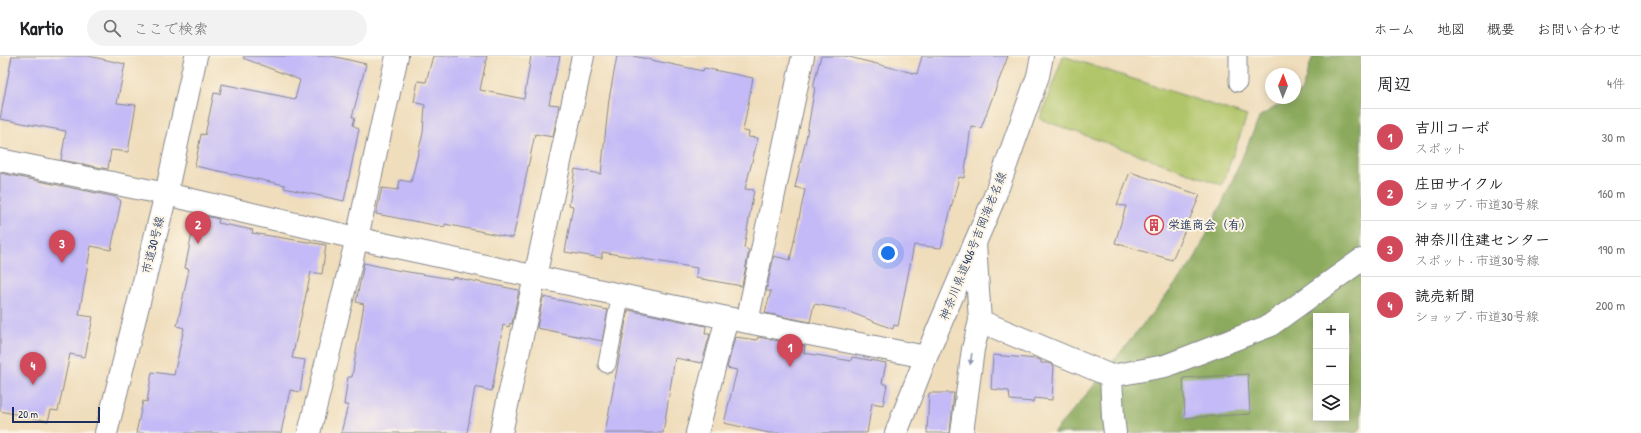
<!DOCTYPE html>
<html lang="ja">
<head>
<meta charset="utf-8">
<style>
  :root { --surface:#fff; --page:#f2f2f2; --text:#202124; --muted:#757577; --line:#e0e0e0; --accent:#d1495b }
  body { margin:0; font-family:"Patrick Hand","Klee One",sans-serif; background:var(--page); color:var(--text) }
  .controls { position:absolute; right:12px; bottom:12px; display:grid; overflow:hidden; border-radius:0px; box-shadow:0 2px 10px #0003 }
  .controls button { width:36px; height:36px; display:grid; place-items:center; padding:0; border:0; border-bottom:1px solid var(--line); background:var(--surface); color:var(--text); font:20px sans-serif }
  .compass { position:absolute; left:1265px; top:12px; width:36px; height:36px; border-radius:50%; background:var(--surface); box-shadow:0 2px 10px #0003; rotate:1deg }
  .scale { position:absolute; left:12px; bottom:10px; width:88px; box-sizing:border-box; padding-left:4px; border:2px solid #1b2f5e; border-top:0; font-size:11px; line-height:14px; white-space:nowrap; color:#1b2f5e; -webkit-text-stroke:3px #fcf5e5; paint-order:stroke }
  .you { position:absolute; left:888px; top:197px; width:14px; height:14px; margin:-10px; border:3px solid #fff; border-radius:50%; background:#1a73e8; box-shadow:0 0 0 6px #1a73e833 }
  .badge { display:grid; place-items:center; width:26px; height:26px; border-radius:50%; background:var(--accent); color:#fff; font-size:13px; font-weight:700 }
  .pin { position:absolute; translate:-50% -33px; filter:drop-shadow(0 1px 2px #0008) }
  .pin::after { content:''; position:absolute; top:21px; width:14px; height:12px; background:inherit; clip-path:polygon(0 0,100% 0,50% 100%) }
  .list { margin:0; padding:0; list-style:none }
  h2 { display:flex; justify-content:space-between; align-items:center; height:52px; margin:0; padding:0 16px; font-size:17px }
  h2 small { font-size:13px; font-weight:400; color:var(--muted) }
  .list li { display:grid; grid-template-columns:26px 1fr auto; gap:12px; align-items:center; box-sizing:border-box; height:56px; padding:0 16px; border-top:1px solid var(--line) }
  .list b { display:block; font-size:15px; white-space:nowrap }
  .list p { margin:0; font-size:13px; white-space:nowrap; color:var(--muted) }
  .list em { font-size:13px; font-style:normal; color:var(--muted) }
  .icon { flex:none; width:22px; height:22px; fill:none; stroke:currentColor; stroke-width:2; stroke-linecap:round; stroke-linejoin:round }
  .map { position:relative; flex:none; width:1361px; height:377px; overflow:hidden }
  header { display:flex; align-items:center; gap:24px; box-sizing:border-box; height:56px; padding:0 20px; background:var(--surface); border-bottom:1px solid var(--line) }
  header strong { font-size:19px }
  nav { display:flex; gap:22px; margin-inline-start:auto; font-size:14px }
  .search { width:280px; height:36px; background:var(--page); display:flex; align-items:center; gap:10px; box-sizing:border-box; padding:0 14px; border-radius:22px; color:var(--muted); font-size:15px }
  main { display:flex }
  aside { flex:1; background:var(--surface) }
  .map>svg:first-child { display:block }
</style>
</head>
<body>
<header>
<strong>Kartio</strong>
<div class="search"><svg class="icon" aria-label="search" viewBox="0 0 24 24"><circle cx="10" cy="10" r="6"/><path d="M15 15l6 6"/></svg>ここで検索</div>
<nav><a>ホーム</a><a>地図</a><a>概要</a><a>お問い合わせ</a></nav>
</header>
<main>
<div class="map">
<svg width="1361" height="377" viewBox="0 0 1361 377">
  <rect width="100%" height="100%" fill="#fcf5e5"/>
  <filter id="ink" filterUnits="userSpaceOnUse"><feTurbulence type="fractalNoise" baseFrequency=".025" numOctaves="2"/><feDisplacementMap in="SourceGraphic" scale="8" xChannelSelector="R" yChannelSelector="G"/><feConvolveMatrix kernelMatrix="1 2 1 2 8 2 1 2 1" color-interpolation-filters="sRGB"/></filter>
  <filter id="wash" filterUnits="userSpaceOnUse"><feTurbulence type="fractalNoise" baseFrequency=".012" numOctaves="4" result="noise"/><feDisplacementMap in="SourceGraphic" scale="16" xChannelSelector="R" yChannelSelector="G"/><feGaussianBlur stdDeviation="0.9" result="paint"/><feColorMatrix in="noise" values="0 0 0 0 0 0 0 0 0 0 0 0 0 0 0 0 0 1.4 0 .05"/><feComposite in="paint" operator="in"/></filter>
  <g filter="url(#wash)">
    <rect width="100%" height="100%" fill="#efddbb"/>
    <path fill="#b0c569" stroke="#667a64" d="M 1063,0 L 1247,60 L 1222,129 L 1040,63 Z"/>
    <path fill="#8caa5d" stroke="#546c5e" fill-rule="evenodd" d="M 1313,0 L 1361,0 L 1361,372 L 1356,377 L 1053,377 L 1091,333 L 1193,206 L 1223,146 L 1260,60 L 1291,42 L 1295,42 L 1295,40 L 1301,36 ZM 1316,260 L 1346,260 L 1346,362 L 1316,362 Z"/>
    <g id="blocks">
      <path fill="#c3baf7" d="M 12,0 L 88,0 L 125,8 L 117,47 L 136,49 L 128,96 L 111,94 L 108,113 L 61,104 L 66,75 L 0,63 Z
        M 244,0 L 332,0 L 366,8 L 352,61 L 355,61 L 353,69 L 359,73 L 344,145 L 284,132 L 285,129 L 195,110 L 201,78 L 205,79 L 214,37 L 220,38 L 222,28 L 295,43 L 300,24 L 243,2 Z
        M 433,0 L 487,0 L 480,34 L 524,43 L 531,0 L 560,0 L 549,48 L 559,49 L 553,81 L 535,78 L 513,182 L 445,168 L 445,171 L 376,158 L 382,132 L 398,134 L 400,124 L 411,126 L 423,77 L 425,49 L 414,46 L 418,25 L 426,26 Z
        M 617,0 L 633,0 L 703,15 L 704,12 L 753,22 L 743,75 L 749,76 L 748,81 L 758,82 L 745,133 L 754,134 L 744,192 L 749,194 L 742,230 L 696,222 L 697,212 L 602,196 L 602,202 L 565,196 L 573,150 L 569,149 L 575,113 L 601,118 L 609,43 Z
        M 821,0 L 845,0 L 917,18 L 922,0 L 1008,0 L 981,72 L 971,70 L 964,122 L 959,121 L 941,192 L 914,189 L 898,270 L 894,269 L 893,273 L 842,253 L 814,248 L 810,266 L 765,257 L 771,235 L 766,235 L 774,200 L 790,204 L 805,134 L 795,131 L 806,83 L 815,31 L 813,31 Z
        M 1130,116 L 1200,139 L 1172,204 L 1115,187 L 1126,150 L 1117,149 Z
        M 0,117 L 116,141 L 121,145 L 111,194 L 91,190 L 79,259 L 93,261 L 85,301 L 70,298 L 58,355 L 51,354 L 48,365 L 0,355 Z
        M 196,158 L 219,163 L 218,167 L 253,174 L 252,177 L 326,189 L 322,218 L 311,216 L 292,302 L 305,304 L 300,336 L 290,334 L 281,377 L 136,377 L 143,345 L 147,346 L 152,316 L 174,319 L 184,272 L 177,270 L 189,213 L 185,212 Z
        M 364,207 L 396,214 L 452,223 L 453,221 L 519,234 L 512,268 L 510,267 L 509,271 L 503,269 L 492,335 L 475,331 L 467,377 L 341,377 L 348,349 L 344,349 L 348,321 L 352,321 L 364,248 L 356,246 Z
        M 543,241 L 608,254 L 602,285 L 537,272 Z
        M 628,254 L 706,270 L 705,278 L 710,278 L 702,307 L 675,302 L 663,377 L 605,377 Z
        M 735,281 L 757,284 L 758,281 L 805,290 L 804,297 L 851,305 L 852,301 L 886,307 L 882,327 L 887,329 L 883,349 L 872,347 L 867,377 L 769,377 L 724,367 L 737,314 L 727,312 Z
        M 993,299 L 1037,303 L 1041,304 L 1041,307 L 1048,307 L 1054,310 L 1052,344 L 1034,342 L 1033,346 L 1010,344 L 1009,335 L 991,333 Z
        M 1248,318 L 1250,358 L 1185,362 L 1183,322 Z
        M 929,337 L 954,337 L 950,377 L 927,377 Z"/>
    </g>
  </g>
  <g filter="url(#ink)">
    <use href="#blocks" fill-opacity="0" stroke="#85868c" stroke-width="1"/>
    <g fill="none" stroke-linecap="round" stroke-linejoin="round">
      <defs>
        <path id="lane" d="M 1238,0 L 1238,27
          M 607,308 L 621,238"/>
        <path id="street" d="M 0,104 L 166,138 L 369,185 L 727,262 L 926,301
          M 980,265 L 1111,320 L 1165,310 L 1269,270 L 1361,204
          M 747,266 L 803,0
          M 1111,320 L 1113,361 L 1115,377
          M 309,377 L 357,182 L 397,0
          M 501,377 L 583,0
          M 697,377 L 727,262
          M 962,377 L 973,293 L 980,265 L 975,187"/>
        <path id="secondary" d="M 106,377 L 166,138 L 196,0
          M 896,377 L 926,301 L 993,145 L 1038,20 L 1042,0"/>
      </defs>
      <use href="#lane" stroke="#85868c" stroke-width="19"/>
      <use href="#street" stroke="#85868c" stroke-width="24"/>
      <use href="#secondary" stroke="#85868c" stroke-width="24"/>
      <use href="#lane" stroke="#fff" stroke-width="17"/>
      <use href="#street" stroke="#fff" stroke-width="22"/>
      <use href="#secondary" stroke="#fff" stroke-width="22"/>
    </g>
    <defs><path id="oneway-solid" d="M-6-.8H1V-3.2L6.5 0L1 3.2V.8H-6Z"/></defs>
    <use fill="#8d97ae" href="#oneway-solid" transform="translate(971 303) rotate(98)"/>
  </g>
  <defs>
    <symbol id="building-ring" viewBox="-11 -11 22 22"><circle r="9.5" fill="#fcf5e5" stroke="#d1495b" stroke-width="1.5"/><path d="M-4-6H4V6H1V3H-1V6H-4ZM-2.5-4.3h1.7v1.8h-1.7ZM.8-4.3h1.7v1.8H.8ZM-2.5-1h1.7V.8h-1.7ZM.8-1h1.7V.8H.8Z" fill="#d1495b"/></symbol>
  </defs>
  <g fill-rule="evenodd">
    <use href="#building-ring" x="1143" y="158" width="22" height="22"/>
  </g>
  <g text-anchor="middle" stroke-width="4" stroke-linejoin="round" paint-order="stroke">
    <g font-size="12" font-weight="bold" fill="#1b2f5e" stroke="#fcf5e5" text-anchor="start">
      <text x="1168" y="173">栄進商会（有）</text>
    </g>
    <g font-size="12" fill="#1b2f5e" stroke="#fcf5e5">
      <text transform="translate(153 189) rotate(-76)" y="4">市道30号線</text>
      <text transform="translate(973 190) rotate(-68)" y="4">神奈川県道406号吉岡海老名線</text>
    </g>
  </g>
</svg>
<div class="controls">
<button>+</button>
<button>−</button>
<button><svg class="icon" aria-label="layers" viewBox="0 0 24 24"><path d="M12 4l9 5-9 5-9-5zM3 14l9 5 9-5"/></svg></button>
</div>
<svg class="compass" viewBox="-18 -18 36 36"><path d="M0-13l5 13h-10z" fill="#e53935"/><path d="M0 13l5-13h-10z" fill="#757577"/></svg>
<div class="scale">20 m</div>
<div class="you"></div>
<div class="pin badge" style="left:790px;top:311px">1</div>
<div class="pin badge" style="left:198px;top:188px">2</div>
<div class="pin badge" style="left:62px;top:207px">3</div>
<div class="pin badge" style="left:33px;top:329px">4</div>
</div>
<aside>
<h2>周辺<small>4件</small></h2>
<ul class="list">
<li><span class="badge">1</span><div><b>吉川コーポ</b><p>スポット</p></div><em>30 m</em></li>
<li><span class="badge">2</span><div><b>庄田サイクル</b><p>ショップ · 市道30号線</p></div><em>160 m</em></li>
<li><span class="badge">3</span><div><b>神奈川住建センター</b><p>スポット · 市道30号線</p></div><em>190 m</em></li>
<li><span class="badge">4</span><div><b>読売新聞</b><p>ショップ · 市道30号線</p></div><em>200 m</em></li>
</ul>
</aside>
</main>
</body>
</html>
